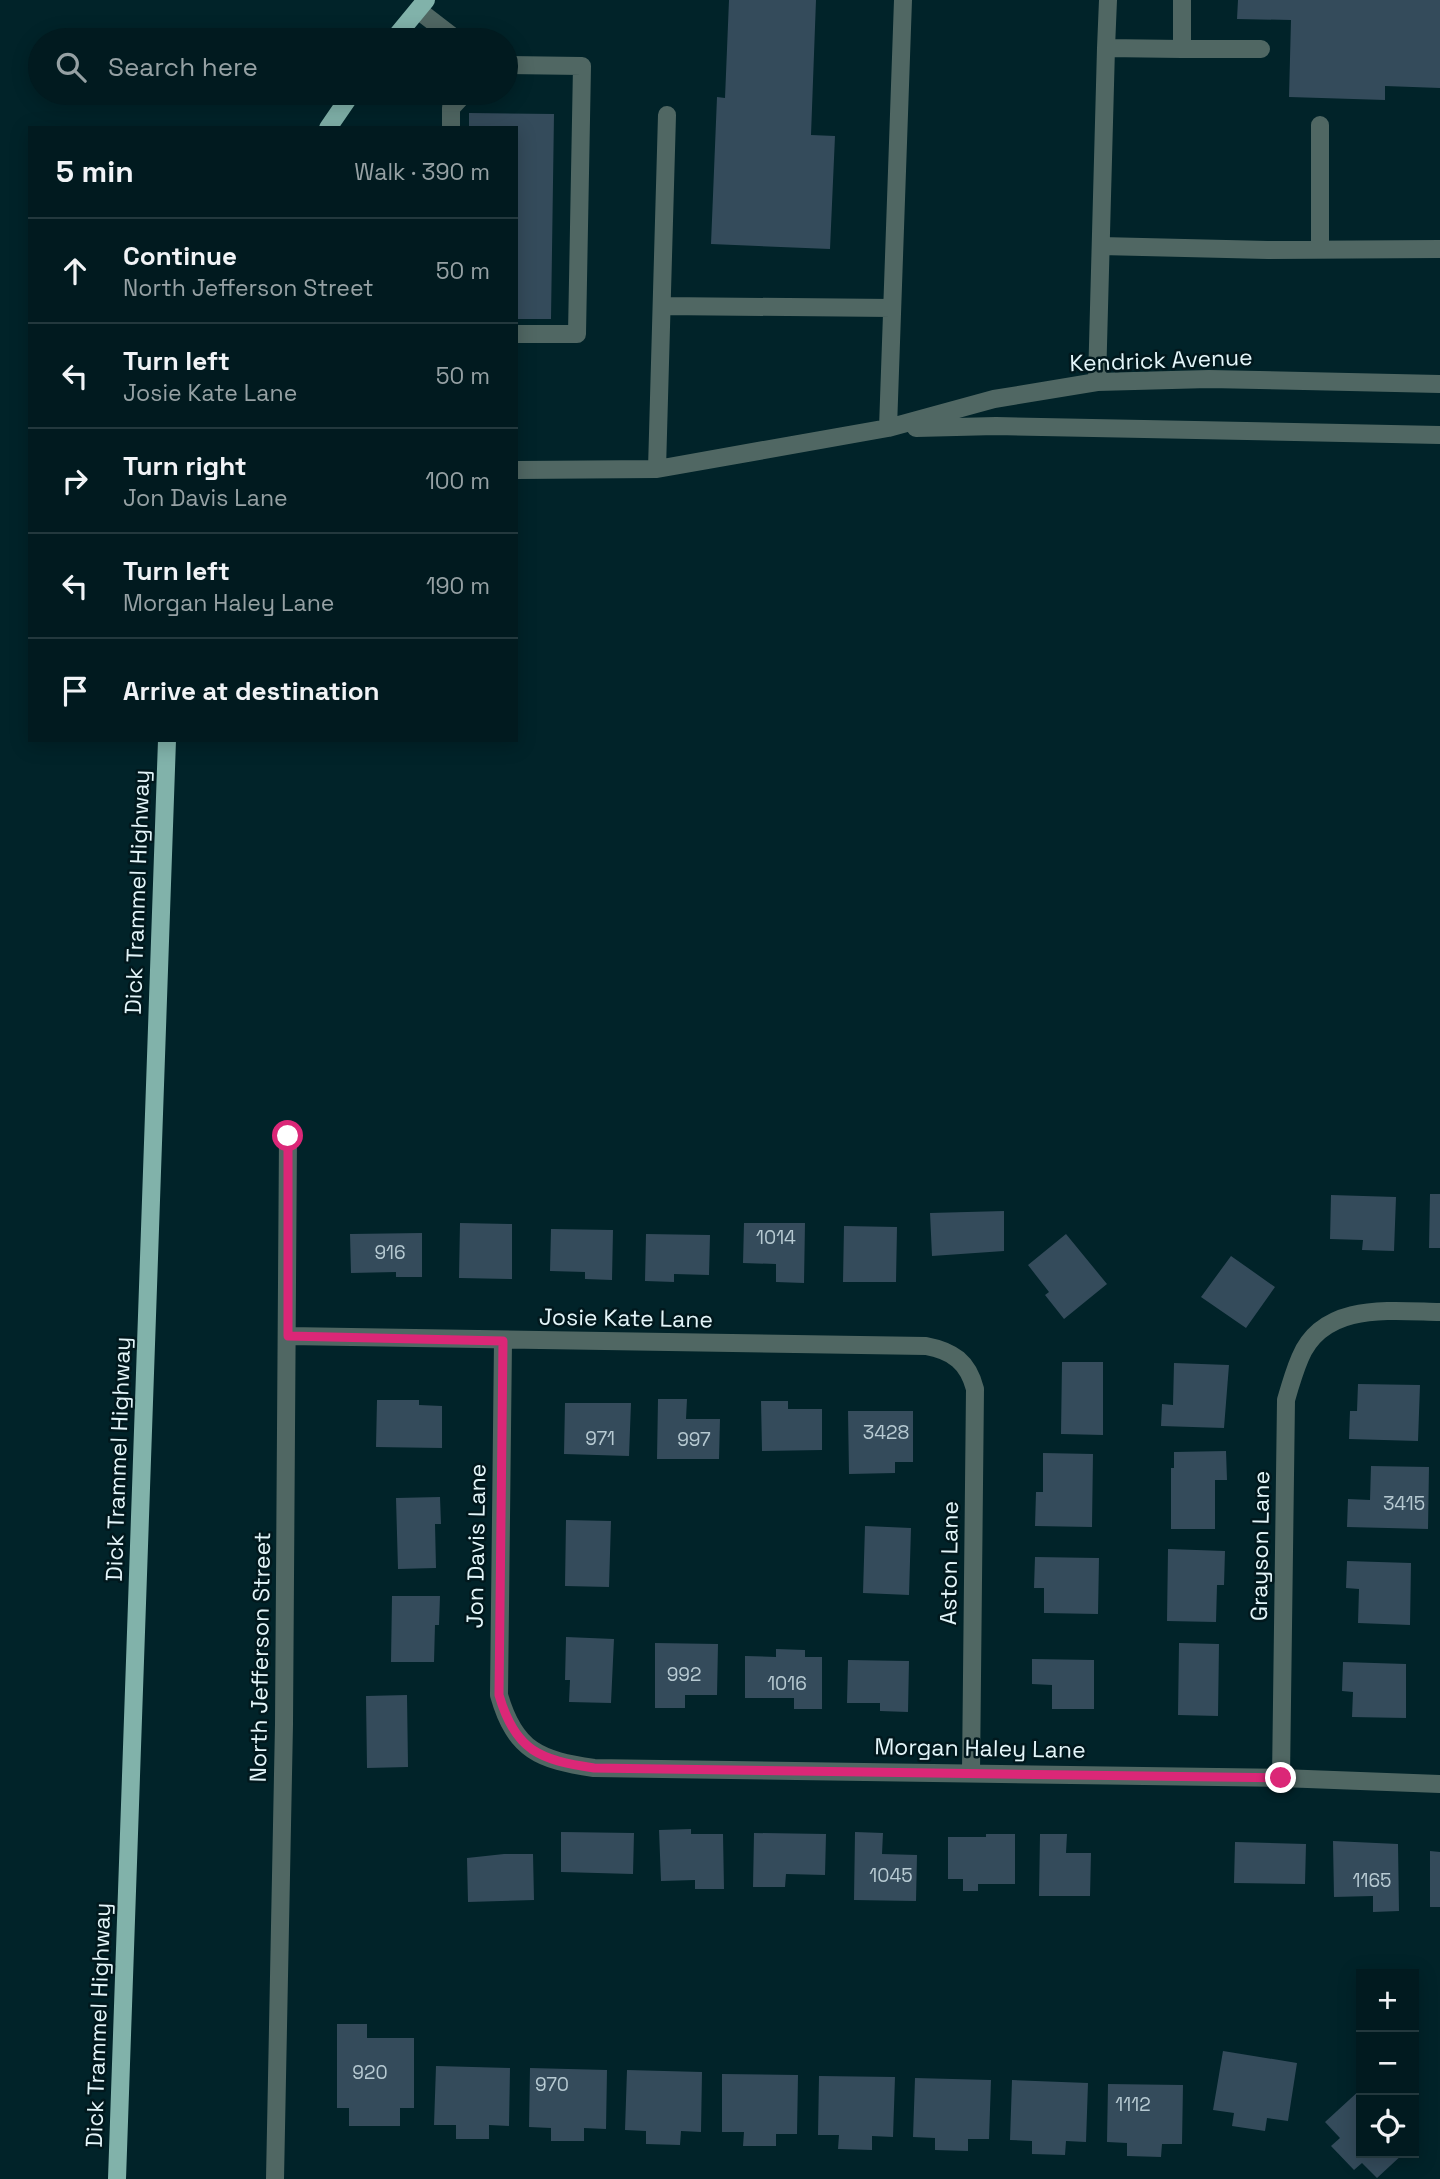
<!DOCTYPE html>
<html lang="en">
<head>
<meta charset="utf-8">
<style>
  :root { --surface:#011a1f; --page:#0b2328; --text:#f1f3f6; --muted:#96a1a4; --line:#23383d }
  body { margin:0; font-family:"Space Grotesk",sans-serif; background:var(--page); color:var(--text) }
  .controls { position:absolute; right:21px; bottom:21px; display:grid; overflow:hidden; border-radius:0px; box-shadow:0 4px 18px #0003 }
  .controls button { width:63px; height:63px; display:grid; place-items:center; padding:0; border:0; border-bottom:2px solid var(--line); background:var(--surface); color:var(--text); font:35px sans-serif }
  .stop { position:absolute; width:21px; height:21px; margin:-16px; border:5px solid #db2777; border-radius:50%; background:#fff }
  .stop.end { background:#db2777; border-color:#fff; box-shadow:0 2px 7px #0008 }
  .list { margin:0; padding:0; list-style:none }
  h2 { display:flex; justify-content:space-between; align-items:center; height:91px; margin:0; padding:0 28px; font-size:30px }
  h2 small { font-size:23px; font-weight:400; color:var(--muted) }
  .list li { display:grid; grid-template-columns:46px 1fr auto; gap:21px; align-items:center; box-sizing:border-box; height:105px; padding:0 28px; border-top:2px solid var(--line) }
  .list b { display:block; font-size:26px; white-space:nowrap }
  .list p { margin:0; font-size:23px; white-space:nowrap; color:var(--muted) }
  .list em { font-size:23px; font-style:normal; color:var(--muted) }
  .icon { flex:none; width:38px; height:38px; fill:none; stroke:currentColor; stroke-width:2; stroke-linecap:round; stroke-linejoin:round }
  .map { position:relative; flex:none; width:1440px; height:2179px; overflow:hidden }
  .search { position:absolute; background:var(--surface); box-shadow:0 4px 18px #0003; left:28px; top:28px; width:490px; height:77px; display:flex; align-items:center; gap:18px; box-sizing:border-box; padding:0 24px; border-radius:38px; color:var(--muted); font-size:26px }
  .panel { position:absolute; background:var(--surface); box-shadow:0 4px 18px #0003; left:28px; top:126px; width:490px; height:616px; border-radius:0px }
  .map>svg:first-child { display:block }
</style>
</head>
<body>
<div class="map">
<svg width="1440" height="2179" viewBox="0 0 1440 2179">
  <rect width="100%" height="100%" fill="#012329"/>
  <path fill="#344b5b" d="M 729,0 L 816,0 L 811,135 L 835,136 L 830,249 L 711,244 L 717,97 L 725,98 Z
    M 1238,0 L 1440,0 L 1440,88 L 1385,86 L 1385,100 L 1289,97 L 1291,20 L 1237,19 Z
    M 469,113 L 554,114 L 551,319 L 516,319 L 516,128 L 469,128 Z
    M 1430,1194 L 1440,1194 L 1440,1248 L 1429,1248 Z
    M 1331,1195 L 1396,1197 L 1394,1251 L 1362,1250 L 1363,1240 L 1330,1239 Z
    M 1004,1211 L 1004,1251 L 932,1256 L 930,1213 Z
    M 460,1223 L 512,1224 L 512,1279 L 459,1278 Z
    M 744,1223 L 805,1223 L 804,1283 L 776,1282 L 776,1264 L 743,1263 Z
    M 844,1226 L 897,1227 L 896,1282 L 843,1282 Z
    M 551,1229 L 613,1230 L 612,1280 L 585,1279 L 585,1272 L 550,1271 Z
    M 422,1233 L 422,1277 L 396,1277 L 396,1272 L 351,1273 L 350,1234 Z
    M 646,1234 L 710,1235 L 709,1275 L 674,1274 L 674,1282 L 645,1281 Z
    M 1066,1234 L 1107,1284 L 1064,1319 L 1045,1295 L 1049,1292 L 1028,1265 Z
    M 1231,1256 L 1275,1287 L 1246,1328 L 1201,1297 Z
    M 1062,1362 L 1103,1362 L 1103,1435 L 1061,1434 Z
    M 1174,1363 L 1229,1365 L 1224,1428 L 1161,1426 L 1162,1404 L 1173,1405 Z
    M 1358,1384 L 1420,1385 L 1418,1441 L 1349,1439 L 1350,1411 L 1357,1411 Z
    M 658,1399 L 687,1399 L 686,1419 L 720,1419 L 719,1459 L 657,1459 Z
    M 377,1400 L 419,1400 L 419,1405 L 442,1406 L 442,1448 L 376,1447 Z
    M 761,1401 L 788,1401 L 788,1409 L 822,1409 L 822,1450 L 762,1451 Z
    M 565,1403 L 631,1403 L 629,1456 L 564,1454 Z
    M 848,1411 L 913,1411 L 913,1462 L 895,1462 L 895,1473 L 849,1474 Z
    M 1226,1451 L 1227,1480 L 1215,1480 L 1215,1529 L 1171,1529 L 1171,1468 L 1174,1468 L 1174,1452 Z
    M 1043,1453 L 1093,1454 L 1092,1527 L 1035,1526 L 1036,1492 L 1043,1492 Z
    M 1371,1466 L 1429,1467 L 1428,1529 L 1347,1527 L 1348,1499 L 1370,1500 Z
    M 440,1497 L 441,1524 L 435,1524 L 436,1568 L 398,1569 L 396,1498 Z
    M 566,1520 L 611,1521 L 609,1587 L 565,1586 Z
    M 865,1526 L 911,1528 L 909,1595 L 863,1593 Z
    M 1168,1549 L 1225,1551 L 1224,1585 L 1217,1585 L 1216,1622 L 1167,1621 Z
    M 1035,1557 L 1099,1558 L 1098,1614 L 1044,1613 L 1044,1588 L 1034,1588 Z
    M 1347,1561 L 1411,1563 L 1410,1625 L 1358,1623 L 1359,1589 L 1346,1588 Z
    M 392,1596 L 440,1596 L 439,1625 L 435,1625 L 434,1662 L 391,1662 Z
    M 566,1637 L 614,1639 L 611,1703 L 569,1702 L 570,1680 L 565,1680 Z
    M 655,1643 L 718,1644 L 717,1695 L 685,1695 L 685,1708 L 655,1708 Z
    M 1179,1643 L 1219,1644 L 1218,1716 L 1178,1715 Z
    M 776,1649 L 805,1650 L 805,1657 L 822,1657 L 822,1709 L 794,1709 L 794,1698 L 745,1698 L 745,1656 L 776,1657 Z
    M 1032,1659 L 1094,1660 L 1094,1709 L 1052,1709 L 1052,1685 L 1032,1684 Z
    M 848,1660 L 909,1661 L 908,1712 L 880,1711 L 880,1703 L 847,1703 Z
    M 1343,1662 L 1406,1664 L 1406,1718 L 1352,1717 L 1353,1692 L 1342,1691 Z
    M 407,1695 L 408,1767 L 367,1768 L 366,1696 Z
    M 691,1829 L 691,1834 L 723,1834 L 724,1889 L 695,1889 L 695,1880 L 661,1881 L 659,1830 Z
    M 561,1832 L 634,1833 L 633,1874 L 561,1872 Z
    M 855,1832 L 883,1833 L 882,1854 L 917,1855 L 916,1901 L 854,1900 Z
    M 754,1833 L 826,1834 L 825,1875 L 786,1874 L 785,1887 L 753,1887 Z
    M 986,1834 L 1015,1834 L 1015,1884 L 978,1884 L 978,1891 L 963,1891 L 963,1879 L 948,1879 L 948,1837 L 986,1837 Z
    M 1040,1834 L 1067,1834 L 1066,1853 L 1091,1853 L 1090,1896 L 1039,1896 Z
    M 1333,1841 L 1398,1844 L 1399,1911 L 1373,1912 L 1373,1896 L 1334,1897 Z
    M 1235,1842 L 1306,1844 L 1305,1884 L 1234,1883 Z
    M 1430,1851 L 1440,1852 L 1440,1907 L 1430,1907 Z
    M 504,1854 L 533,1854 L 534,1900 L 468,1902 L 467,1858 Z
    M 337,2024 L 367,2024 L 367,2038 L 414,2038 L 414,2108 L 400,2108 L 400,2126 L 349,2126 L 349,2108 L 337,2108 Z
    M 1223,2051 L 1297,2063 L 1288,2121 L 1267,2118 L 1265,2131 L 1232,2126 L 1234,2113 L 1213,2110 Z
    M 436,2066 L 510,2068 L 509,2126 L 489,2125 L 489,2139 L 456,2139 L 456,2125 L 434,2125 Z
    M 530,2068 L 607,2070 L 606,2129 L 584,2128 L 584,2141 L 551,2141 L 551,2128 L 529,2127 Z
    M 627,2070 L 702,2072 L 701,2132 L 681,2131 L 680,2145 L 646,2144 L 646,2131 L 625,2130 Z
    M 722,2074 L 798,2075 L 797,2134 L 776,2134 L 776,2146 L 743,2146 L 744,2132 L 722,2132 Z
    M 819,2076 L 895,2077 L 893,2137 L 872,2136 L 872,2150 L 838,2149 L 839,2135 L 818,2135 Z
    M 915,2078 L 991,2080 L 989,2139 L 968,2139 L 968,2151 L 935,2150 L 935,2138 L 913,2137 Z
    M 1012,2080 L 1088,2083 L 1086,2142 L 1066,2141 L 1065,2155 L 1032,2154 L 1032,2141 L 1010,2140 Z
    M 1108,2084 L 1183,2085 L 1182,2144 L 1162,2144 L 1161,2157 L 1127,2156 L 1127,2143 L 1107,2142 Z
    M 1361,2089 L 1361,2153 L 1404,2153 L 1377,2178 L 1362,2163 L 1354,2170 L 1331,2146 L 1340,2138 L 1325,2122 Z"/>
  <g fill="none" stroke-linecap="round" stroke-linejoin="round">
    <path stroke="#506763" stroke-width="18" d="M 1108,0 L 1106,48 L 1182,49 L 1182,0
      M 418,10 L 457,40
      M 1182,49 L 1261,49
      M 506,65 L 582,66 L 577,334 L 516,334
      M 451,128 L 451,108 L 465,93
      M 1101,246 L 1268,250 L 1440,249
      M 1320,249 L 1320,125
      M 662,306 L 892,308
      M 1097,382 L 1106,48
      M 888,428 L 903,0
      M 916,428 L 996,426 L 1440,435
      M 657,469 L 667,115
      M 516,470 L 657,469 L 888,428 L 994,399 L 1097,382 L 1209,379 L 1440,384
      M 288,1336 L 926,1346 C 953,1351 968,1362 975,1389 L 971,1772
      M 503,1341 L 499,1695 C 515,1751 540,1760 594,1768 L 1281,1778 L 1440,1784
      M 1281,1778 L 1286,1400 C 1290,1386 1294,1372 1300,1358 C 1323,1302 1390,1311 1440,1312
      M 275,2179 L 284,1724 L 288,1136"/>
    <path stroke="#81b2aa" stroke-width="18" d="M 393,40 L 426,0
      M 328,128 L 352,93
      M 117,2179 L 167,740"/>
  </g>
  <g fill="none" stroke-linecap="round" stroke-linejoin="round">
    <path stroke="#db2777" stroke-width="9" d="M 288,1136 L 288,1336 L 503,1341 L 499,1695 C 515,1751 540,1760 594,1768 L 1281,1778"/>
  </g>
  <g text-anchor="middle" stroke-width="5" stroke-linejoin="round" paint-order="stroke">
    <g font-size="19" fill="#b7cad2">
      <text x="776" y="1244">1014</text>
      <text x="390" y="1259">916</text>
      <text x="886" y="1439">3428</text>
      <text x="600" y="1445">971</text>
      <text x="694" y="1446">997</text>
      <text x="1404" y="1510">3415</text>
      <text x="684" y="1681">992</text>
      <text x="787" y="1690">1016</text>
      <text x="891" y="1882">1045</text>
      <text x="1372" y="1887">1165</text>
      <text x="370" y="2079">920</text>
      <text x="552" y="2091">970</text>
      <text x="1133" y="2111">1112</text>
    </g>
    <g font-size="23" fill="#e3f5f9" stroke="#01181d">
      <text transform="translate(1161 360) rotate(-2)" y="8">Kendrick Avenue</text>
      <text transform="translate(137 892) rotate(-88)" y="8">Dick Trammel Highway</text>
      <text transform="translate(626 1318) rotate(1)" y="8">Josie Kate Lane</text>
      <text transform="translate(118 1459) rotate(-88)" y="8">Dick Trammel Highway</text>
      <text transform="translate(476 1546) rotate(-89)" y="8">Jon Davis Lane</text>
      <text transform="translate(1260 1546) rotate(-89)" y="8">Grayson Lane</text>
      <text transform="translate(949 1563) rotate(-89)" y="8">Aston Lane</text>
      <text transform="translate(260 1657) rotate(-89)" y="8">North Jefferson Street</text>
      <text transform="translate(980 1748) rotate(1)" y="8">Morgan Haley Lane</text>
      <text transform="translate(98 2025) rotate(-88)" y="8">Dick Trammel Highway</text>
    </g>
  </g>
</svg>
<div class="controls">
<button>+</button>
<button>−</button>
<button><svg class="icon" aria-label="locate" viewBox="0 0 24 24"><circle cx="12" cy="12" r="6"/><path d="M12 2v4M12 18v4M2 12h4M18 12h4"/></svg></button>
</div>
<div class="stop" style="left:288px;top:1136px"></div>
<div class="stop end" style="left:1281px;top:1778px"></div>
<div class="search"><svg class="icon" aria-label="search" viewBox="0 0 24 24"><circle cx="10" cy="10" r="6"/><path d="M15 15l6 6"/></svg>Search here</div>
<section class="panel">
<h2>5 min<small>Walk · 390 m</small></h2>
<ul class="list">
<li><svg class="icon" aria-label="ahead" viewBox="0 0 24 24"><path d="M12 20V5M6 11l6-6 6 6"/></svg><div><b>Continue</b><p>North Jefferson Street</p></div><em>50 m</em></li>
<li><svg class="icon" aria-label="left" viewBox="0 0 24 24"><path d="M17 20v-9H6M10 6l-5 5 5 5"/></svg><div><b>Turn left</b><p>Josie Kate Lane</p></div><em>50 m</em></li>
<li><svg class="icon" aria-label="right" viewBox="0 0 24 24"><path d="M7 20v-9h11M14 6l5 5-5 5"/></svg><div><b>Turn right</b><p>Jon Davis Lane</p></div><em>100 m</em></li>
<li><svg class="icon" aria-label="left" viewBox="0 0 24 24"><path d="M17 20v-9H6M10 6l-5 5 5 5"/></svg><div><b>Turn left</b><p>Morgan Haley Lane</p></div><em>190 m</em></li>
<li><svg class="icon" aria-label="arrive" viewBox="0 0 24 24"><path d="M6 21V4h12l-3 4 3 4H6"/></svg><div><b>Arrive at destination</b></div></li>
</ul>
</section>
</div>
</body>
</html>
